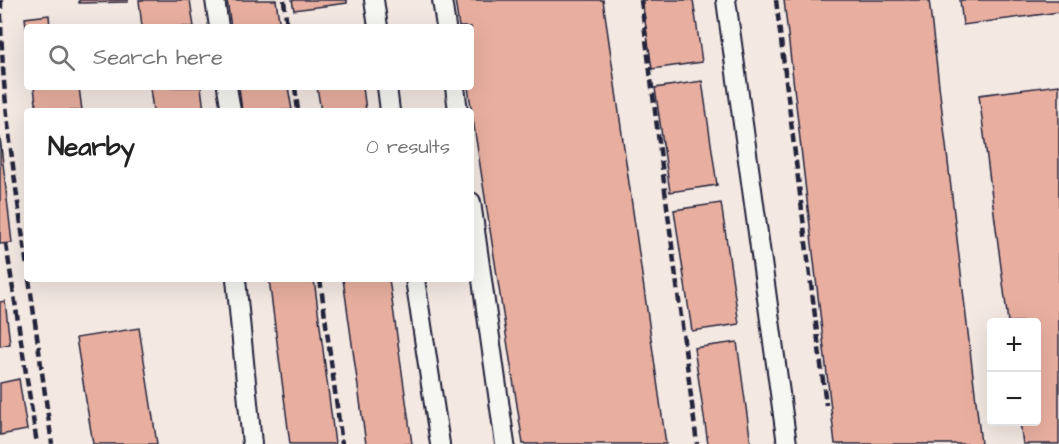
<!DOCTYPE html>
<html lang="en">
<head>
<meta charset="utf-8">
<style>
  :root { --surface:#fff; --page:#f6f6f6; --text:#222; --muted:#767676; --line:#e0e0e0 }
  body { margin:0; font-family:"Architects Daughter",sans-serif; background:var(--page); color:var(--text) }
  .controls { position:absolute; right:18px; bottom:18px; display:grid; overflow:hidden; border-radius:6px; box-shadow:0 6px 24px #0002 }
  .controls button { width:54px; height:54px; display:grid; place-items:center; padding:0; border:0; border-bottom:2px solid var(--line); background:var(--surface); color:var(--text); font:30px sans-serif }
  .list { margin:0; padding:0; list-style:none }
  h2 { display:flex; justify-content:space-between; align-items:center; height:78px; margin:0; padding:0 24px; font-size:26px }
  h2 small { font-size:20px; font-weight:400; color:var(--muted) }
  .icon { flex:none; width:33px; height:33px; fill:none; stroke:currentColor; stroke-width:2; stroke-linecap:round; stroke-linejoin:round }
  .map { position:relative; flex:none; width:1059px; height:444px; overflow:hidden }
  .search { position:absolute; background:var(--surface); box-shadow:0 6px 24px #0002; left:24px; top:24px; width:450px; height:66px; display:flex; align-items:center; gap:15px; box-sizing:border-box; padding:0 21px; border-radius:6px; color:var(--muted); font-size:22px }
  .panel { position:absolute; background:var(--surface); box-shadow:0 6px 24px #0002; left:24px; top:108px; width:450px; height:174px; border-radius:6px }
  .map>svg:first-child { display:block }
</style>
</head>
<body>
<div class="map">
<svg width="1059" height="444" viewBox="0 0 1059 444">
  <rect width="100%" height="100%" fill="#f3e8e2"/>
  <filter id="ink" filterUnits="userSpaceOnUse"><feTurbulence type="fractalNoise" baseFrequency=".0167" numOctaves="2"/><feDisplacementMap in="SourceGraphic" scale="12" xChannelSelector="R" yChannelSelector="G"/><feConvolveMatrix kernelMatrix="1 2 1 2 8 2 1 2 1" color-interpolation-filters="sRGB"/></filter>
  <g filter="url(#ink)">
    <path fill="#e8afa0" stroke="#22223b" stroke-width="1.5" d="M 79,0 L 128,0 L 128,2 L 79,3 Z
      M 139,0 L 190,0 L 194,27 L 142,27 Z
      M 227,0 L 276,0 L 280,27 L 231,27 Z
      M 292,0 L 347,0 L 347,3 L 294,10 Z
      M 455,0 L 603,0 L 666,444 L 523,444 L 468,87 L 471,87 L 471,27 L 459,27 Z
      M 642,0 L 693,0 L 702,62 L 652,69 Z
      M 784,0 L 929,0 L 981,444 L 835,444 Z
      M 960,0 L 1059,0 L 1059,12 L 963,25 Z
      M 49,15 L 50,27 L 27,27 L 27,34 L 25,18 Z
      M 702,81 L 717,185 L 670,192 L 655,88 Z
      M 1059,85 L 1059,444 L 1023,444 L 1020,422 L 1036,422 L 1036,322 L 1008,322 L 979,95 Z
      M 34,87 L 79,87 L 82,111 L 37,111 Z
      M 150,87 L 201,87 L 204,111 L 153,111 Z
      M 239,87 L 288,87 L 292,110 L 242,111 Z
      M 317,87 L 363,87 L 366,111 L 321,111 Z
      M 0,137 L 12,243 L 0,244 Z
      M 721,203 L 739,324 L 692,331 L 674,210 Z
      M 269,279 L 314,279 L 335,444 L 290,444 Z
      M 343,279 L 389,279 L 412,444 L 366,444 Z
      M 5,301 L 10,344 L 0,346 L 0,302 Z
      M 139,328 L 157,444 L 93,444 L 76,338 Z
      M 737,342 L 751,444 L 708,444 L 694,348 Z
      M 19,379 L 27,430 L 0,435 L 0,383 Z"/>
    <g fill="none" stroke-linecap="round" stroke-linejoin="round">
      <defs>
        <path id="minor" d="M 215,0 L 219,27
          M 374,0 L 378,27
          M 442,0 L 446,27
          M 726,0 L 787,444
          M 227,87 L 231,111
          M 387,87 L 390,111
          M 455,87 L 458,111
          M 471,202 L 505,444
          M 236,279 L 252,444
          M 415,279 L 440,444"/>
      </defs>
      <use href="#minor" stroke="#22223b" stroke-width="22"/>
      <use href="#minor" stroke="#f6f6f2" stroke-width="18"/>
      <path stroke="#22223b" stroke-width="4.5" stroke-dasharray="9 4.5" stroke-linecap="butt" d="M 1,0 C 0,89 15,180 27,267
        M 284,0 L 287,27
        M 641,0 L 697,444
        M 776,0 L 826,405
        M 295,87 L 298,111
        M 6,244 L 37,444
        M 29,279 L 52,444
        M 320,279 L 342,444"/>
    </g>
  </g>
</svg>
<div class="controls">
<button>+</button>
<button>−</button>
</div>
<div class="search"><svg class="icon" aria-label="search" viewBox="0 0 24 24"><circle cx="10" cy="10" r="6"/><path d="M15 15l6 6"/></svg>Search here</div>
<section class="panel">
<h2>Nearby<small>0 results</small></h2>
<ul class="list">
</ul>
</section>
</div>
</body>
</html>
